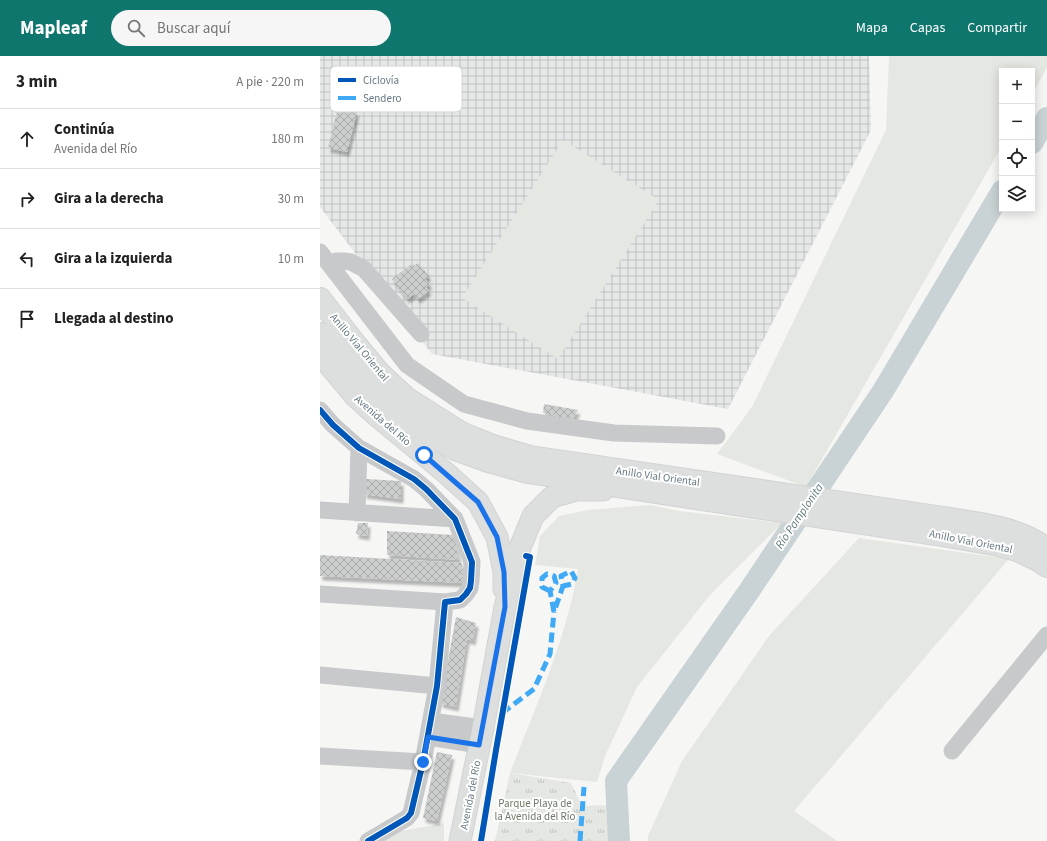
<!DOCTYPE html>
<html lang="es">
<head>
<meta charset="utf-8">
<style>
  :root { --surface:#fff; --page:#f6f6f6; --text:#222; --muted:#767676; --line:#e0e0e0; --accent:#0f766e }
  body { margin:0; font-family:"Source Sans 3",sans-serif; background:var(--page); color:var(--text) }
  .controls { position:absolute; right:12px; top:12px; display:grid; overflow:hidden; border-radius:0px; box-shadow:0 2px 10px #0003 }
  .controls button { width:36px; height:36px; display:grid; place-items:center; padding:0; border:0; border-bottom:1px solid var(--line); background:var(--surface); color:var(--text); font:20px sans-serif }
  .stop { position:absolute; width:12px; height:12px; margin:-9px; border:3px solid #1a73e8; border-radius:50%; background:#fff }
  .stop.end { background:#1a73e8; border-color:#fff; box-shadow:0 1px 4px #0008 }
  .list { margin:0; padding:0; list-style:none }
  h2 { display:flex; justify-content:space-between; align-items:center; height:52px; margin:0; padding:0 16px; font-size:17px }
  h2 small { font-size:13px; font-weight:400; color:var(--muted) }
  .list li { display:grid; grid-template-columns:26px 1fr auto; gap:12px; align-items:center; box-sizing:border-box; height:60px; padding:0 16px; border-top:1px solid var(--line) }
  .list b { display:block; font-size:15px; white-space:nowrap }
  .list p { margin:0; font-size:13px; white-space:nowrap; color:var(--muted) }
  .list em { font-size:13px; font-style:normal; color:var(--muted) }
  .icon { flex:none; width:22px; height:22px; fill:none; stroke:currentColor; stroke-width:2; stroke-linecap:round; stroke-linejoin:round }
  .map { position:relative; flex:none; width:727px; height:785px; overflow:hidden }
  header { display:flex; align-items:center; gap:24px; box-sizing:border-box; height:56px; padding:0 20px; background:var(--accent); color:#fff }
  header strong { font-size:19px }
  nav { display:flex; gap:22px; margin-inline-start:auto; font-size:14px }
  .search { width:280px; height:36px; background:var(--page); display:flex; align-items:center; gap:10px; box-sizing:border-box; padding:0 14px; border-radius:22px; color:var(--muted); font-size:15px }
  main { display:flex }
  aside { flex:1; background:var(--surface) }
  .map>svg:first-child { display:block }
</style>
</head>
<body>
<header>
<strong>Mapleaf</strong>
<div class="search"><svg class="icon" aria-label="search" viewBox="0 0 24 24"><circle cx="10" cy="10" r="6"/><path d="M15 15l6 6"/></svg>Buscar aquí</div>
<nav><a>Mapa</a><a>Capas</a><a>Compartir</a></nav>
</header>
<main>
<aside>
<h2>3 min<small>A pie · 220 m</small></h2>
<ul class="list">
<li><svg class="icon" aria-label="ahead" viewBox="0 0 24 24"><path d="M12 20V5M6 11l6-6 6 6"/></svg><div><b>Continúa</b><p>Avenida del Río</p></div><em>180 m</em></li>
<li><svg class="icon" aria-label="right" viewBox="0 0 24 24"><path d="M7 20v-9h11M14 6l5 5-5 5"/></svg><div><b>Gira a la derecha</b></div><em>30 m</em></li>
<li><svg class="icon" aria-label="left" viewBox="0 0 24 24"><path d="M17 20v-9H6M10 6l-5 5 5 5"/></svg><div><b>Gira a la izquierda</b></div><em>10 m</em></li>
<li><svg class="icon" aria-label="arrive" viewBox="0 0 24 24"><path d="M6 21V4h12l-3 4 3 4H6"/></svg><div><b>Llegada al destino</b></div></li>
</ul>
</aside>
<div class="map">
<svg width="727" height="785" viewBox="0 0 727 785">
  <defs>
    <pattern id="industrial-grid" width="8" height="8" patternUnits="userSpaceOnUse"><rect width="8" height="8" fill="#e6e7e7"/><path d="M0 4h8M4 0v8" fill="none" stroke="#bec0c1"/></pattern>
    <pattern id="park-tufts" width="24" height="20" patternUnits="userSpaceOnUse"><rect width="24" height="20" fill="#e5e7e2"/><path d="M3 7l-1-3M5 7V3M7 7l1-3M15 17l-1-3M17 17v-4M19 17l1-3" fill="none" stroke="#bdc0bd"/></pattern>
    <pattern id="building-cross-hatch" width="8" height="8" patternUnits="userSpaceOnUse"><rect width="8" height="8" fill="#cccece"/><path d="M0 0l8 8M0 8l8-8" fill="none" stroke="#a9acad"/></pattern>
    <filter id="shadow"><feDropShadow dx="2.5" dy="4.5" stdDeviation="1" flood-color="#0004"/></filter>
  </defs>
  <rect width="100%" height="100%" fill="#f6f6f5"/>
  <path fill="url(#industrial-grid)" d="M 0,0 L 549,0 L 551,74 L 408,353 L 112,298 L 0,151 Z"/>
  <path fill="#e5e7e2" d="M 569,0 L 727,0 L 727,12 L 712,38 L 712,15 L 682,15 L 682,90 L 486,431 L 397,398 L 432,351 L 566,74 Z
    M 243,84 L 339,144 L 238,303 L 142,242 Z
    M 331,449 L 359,455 L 462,467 L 390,539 L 317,631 L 285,700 L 277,726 L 190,717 C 216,650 246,584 258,513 L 215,509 L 220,480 L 239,460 L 268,454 Z
    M 539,482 L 689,503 L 474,755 L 517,785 L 328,785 L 328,780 L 362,705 L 449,580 Z
    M 124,767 L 124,785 L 64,785 L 82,775 Z"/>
  <path fill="url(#park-tufts)" d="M 190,717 L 251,727 L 262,750 L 288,749 L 289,785 L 175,785 Z"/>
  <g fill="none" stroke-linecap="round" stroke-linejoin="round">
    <path stroke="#c9d2d4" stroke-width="22" d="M 712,87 L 727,62
      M 299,785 L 296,725 L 429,535 L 563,335 L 682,135"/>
  </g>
  <path fill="url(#building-cross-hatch)" filter="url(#shadow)" d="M 18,51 L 37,56 L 27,96 L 8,92 Z
    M 93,207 L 94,210 L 98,207 L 109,220 L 105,223 L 110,228 L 106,231 L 109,235 L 98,243 L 94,238 L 87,243 L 72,223 Z
    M 224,348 L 258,354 L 252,364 L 223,357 Z
    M 46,423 L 81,425 L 81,443 L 44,438 Z
    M 38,467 L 48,467 L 47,480 L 36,478 Z
    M 67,475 L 134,479 L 139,504 L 67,499 Z
    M 0,499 L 142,507 L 144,527 L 0,520 Z
    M 136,561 L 156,567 L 153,585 L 147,583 L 136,651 L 120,647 Z
    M 117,696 L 132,699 L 117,765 L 103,762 Z"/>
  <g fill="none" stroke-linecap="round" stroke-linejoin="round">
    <defs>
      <path id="major" d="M 0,298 L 36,341 L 57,360 L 126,417 L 158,446 L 177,481 L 184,516 L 184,533
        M 140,785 L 163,672 L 185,551 L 201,489 L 213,460 L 232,441 L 257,434 L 283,434"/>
      <path id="highway" d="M 0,243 L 35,288 L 59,317 L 86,342 L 141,377 L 173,390 L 210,401 L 624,462 C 659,468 698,471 727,493
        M 0,278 L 19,301 L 47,331 L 81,361 L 135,393 L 168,405 L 208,416 L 329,435 L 622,479 L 674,488 L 697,494 L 718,504 L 727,510"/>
    </defs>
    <use href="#major" stroke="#d2d3d3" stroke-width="23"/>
    <use href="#highway" stroke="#d1d2d2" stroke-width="24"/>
    <path stroke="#c8c9ca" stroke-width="17" d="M 0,196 L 10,209 L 16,205 L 24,205 L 31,206 L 44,213 L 101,278
      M 10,209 L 87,309 L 144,348 L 207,365 L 294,377 L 397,380
      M 0,354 L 13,369 L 39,392 L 94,423 L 106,433 L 135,463 L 152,506 L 151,525 L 150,532 L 146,538 L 140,544 L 125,546 L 117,630 L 103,706 L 91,757 L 87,762 L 48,785
      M 0,454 L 135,463
      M 37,457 L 39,392
      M 0,538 L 125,546
      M 0,619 L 117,630
      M 111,665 L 163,672
      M 108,681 L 159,689
      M 632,695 L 727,579
      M 0,700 L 103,706"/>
    <use href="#major" stroke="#dddede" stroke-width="21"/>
    <use href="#highway" stroke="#dddede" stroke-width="22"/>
    <path stroke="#3fa9f5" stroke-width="5" stroke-dasharray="10 5" stroke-linecap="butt" d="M 230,535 L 222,531 L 222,522 L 227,518 L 234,520 L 236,527 L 230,535 L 234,556 L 243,530 L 241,520 L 251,515 L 255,522 L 252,528 L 243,530
      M 182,657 L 214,633 L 230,598 L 234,556
      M 260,785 L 264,731"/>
    <defs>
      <path id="cycleway" d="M 0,354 L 13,369 L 39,392 L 94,423 L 106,433 L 135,463 L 152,506 L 151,525 L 150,532 L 146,538 L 140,544 L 125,546 L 117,630 L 103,706 L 91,757 L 87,762 L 48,785
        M 161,785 L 176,694 L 210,501 L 206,500"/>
    </defs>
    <use href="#cycleway" stroke="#fff" stroke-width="8"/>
    <use href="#cycleway" stroke="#0057b8" stroke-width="6"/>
  </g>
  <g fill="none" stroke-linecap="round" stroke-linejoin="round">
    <path stroke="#1a73e8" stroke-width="5" d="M 103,706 L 108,681 L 159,689 L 185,551 L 184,516 L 177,481 L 158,446 L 104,399"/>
  </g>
  <g text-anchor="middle" stroke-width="4" stroke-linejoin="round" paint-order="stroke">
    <g font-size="11" fill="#677983" stroke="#fff">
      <text transform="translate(40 291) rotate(50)" y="4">Anillo Vial Oriental</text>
      <text transform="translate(63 364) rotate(41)" y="4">Avenida del Río</text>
      <text transform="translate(338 420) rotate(8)" y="4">Anillo Vial Oriental</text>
      <text transform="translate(651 485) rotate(11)" y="4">Anillo Vial Oriental</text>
      <text transform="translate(150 739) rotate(-79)" y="4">Avenida del Río</text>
    </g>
    <g font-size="11" fill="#6c7a66" stroke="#fff">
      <text x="215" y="751">Parque Playa de<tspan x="215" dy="13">la Avenida del Río</tspan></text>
    </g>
    <g font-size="12" font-style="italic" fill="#637a7f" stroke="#fff">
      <text transform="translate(479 460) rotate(-56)" y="4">Río Pamplonita</text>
    </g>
  </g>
  <rect x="10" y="10" width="132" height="46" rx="6" fill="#fff" stroke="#d1d7da" stroke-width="1"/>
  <rect x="18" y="22" width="18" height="4" fill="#0057b8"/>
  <rect x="18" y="40" width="18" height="4" fill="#3fa9f5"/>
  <g font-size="11" fill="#677983">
    <text x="43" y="28">Ciclovía</text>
    <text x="43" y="46">Sendero</text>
  </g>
</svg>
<div class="controls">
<button>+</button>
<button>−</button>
<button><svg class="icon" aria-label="locate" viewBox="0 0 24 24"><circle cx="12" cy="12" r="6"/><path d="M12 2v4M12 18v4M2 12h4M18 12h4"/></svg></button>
<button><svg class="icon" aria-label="layers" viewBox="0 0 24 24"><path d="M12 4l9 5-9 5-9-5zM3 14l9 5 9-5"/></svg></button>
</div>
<div class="stop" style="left:104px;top:399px"></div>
<div class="stop end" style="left:103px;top:706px"></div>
</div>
</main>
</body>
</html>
